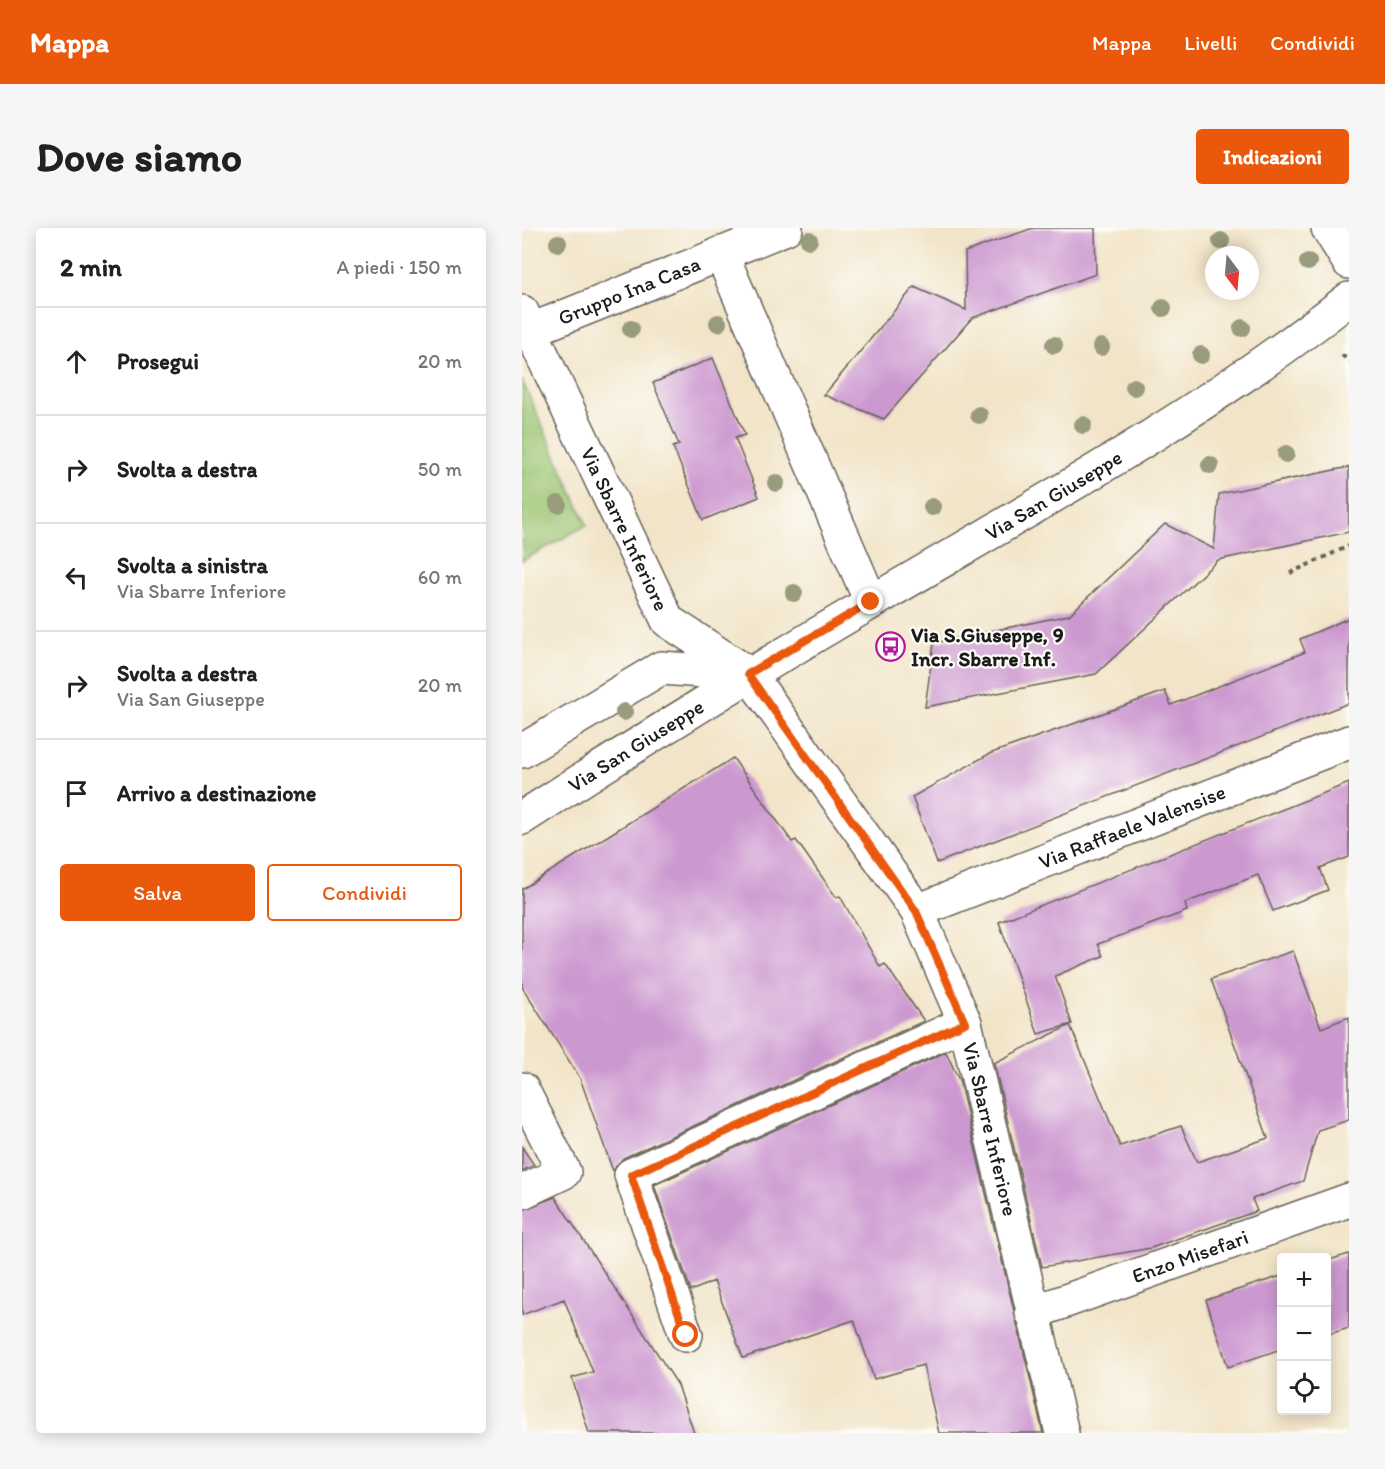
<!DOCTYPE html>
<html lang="it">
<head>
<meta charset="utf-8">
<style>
  :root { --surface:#fff; --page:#f6f6f6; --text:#202124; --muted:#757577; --line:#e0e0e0; --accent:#ea580c }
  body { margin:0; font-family:Itim,sans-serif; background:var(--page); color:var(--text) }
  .controls { position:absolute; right:18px; bottom:18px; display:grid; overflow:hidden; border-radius:6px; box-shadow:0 3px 15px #0003 }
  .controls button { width:54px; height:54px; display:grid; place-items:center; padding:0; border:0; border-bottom:2px solid var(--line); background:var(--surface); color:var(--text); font:30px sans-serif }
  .compass { position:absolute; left:683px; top:18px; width:54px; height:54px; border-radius:50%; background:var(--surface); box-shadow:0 3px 15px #0003; rotate:164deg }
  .stop { position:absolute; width:18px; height:18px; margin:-14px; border:4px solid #ea580c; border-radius:50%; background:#fff }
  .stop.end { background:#ea580c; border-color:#fff; box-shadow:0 2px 6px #0008 }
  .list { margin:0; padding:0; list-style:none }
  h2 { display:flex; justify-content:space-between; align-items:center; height:78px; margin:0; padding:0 24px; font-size:26px }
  h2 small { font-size:20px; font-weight:400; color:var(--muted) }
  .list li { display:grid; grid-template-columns:39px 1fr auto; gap:18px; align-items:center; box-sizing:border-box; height:108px; padding:0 24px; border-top:2px solid var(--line) }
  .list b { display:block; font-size:22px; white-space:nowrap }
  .list p { margin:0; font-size:20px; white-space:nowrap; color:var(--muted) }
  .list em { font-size:20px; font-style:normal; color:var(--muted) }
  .actions { display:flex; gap:12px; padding:18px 24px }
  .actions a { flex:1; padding:14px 0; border:2px solid var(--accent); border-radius:6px; text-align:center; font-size:21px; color:var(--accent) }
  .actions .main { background:var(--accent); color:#fff }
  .icon { flex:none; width:33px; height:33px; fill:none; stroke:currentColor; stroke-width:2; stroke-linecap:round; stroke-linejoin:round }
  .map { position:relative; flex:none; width:827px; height:1205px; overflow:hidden; border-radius:6px }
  header { display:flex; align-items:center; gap:36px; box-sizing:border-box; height:84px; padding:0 30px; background:var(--accent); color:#fff }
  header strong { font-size:28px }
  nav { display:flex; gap:33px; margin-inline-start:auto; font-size:21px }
  .intro { display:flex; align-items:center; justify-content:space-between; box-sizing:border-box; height:144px; padding:0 36px }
  h1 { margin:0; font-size:42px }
  .button { padding:15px 27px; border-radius:6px; background:var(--accent); color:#fff; font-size:21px; font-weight:700 }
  main { display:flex; gap:36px; padding:0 36px }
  aside { flex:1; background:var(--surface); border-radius:6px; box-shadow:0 3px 15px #0003 }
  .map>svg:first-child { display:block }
</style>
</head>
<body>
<header>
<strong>Mappa</strong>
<nav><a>Mappa</a><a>Livelli</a><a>Condividi</a></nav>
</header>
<div class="intro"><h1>Dove siamo</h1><a class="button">Indicazioni</a></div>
<main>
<aside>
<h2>2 min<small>A piedi · 150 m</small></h2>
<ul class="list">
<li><svg class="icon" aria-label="ahead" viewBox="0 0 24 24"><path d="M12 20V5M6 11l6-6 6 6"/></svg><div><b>Prosegui</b></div><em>20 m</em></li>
<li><svg class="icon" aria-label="right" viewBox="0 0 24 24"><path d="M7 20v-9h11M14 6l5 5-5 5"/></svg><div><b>Svolta a destra</b></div><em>50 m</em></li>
<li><svg class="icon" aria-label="left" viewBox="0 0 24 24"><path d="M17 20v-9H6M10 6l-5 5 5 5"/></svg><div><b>Svolta a sinistra</b><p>Via Sbarre Inferiore</p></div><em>60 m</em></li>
<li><svg class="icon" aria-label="right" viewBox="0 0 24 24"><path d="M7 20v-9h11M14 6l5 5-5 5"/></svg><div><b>Svolta a destra</b><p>Via San Giuseppe</p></div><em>20 m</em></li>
<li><svg class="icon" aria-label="arrive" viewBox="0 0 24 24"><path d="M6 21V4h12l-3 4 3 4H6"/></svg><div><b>Arrivo a destinazione</b></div></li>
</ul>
<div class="actions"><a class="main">Salva</a><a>Condividi</a></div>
</aside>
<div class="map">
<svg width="827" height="1205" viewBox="0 0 827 1205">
  <rect width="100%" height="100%" fill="#fdfcf7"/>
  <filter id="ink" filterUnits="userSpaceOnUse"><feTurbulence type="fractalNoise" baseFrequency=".0167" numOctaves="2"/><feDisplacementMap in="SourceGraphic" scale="12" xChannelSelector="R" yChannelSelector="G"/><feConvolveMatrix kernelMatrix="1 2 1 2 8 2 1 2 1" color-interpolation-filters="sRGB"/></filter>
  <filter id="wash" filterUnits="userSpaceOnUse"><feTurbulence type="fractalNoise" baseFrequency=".008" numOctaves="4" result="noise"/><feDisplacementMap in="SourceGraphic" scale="24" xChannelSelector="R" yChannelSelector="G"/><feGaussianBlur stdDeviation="1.35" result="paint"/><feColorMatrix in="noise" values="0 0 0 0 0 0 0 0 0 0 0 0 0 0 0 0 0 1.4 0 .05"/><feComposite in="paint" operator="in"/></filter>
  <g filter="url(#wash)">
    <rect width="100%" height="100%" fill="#f2e4c8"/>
    <path fill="#9ac36f" stroke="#5b7046" stroke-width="1.5" d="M 0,152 L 65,297 L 0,333 Z"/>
    <g id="blocks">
      <path fill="#cc98d0" d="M 511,0 L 573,0 L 574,46 L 450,90 L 362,191 L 302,167 L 392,59 L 444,82 L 443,24 Z
        M 191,130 L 223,207 L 213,210 L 237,269 L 181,292 L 151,219 L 157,217 L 131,155 Z
        M 827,239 L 827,304 L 696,332 L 574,446 L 403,479 L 412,415 L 547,387 L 643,296 L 692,321 L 697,266 Z
        M 827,390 L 827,475 L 415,635 L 390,569 L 467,526 L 643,463 L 649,477 L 783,424 L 778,411 Z
        M 211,530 L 270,614 L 274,612 L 314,669 L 318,668 L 358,739 L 363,736 L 402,793 L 101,930 L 91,943 L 58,850 L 0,759 L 0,661 Z
        M 827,555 L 827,629 L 798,640 L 806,662 L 751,683 L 736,647 L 663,675 L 665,683 L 576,716 L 581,728 L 533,748 L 550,796 L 516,806 L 477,694 Z
        M 771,723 L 799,800 L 827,789 L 827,892 L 796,902 L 781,953 L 730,971 L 735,983 L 629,1020 L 520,1039 L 472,835 L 548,797 L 598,918 L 659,898 L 675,934 L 746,910 L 689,751 Z
        M 424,824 L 437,852 L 521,1205 L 417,1205 L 401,1137 L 352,1151 L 332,1092 L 221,1130 L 192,1053 L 169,1063 L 132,957 Z
        M 0,919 L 12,937 L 0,943 Z
        M 33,969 L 156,1157 L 172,1205 L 67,1205 L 50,1150 L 71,1144 L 42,1071 L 0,1087 L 0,982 Z
        M 827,1026 L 827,1100 L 804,1107 L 804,1033 Z
        M 759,1048 L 759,1121 L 706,1139 L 684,1072 Z"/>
    </g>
  </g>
  <g filter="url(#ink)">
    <use href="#blocks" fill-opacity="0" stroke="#676258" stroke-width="1.5"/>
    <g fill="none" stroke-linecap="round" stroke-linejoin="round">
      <defs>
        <g id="minor">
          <path d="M 806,0 L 827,34"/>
          <path d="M 199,25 L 349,374"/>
          <path id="s1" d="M 0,84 L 146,393 L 227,446 L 395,683 L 443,795 L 540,1205"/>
          <path id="s2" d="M 7,103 L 264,0"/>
          <path d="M 0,523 L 139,440 L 225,446"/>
          <path id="s3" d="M 0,590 C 117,515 235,441 355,371 C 515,277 680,186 827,71"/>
          <path id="s4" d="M 395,683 L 827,514"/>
          <path d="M 0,861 L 42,944 L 0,964"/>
          <path id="s5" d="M 510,1085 L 827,972"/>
          <path d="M 164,1107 L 109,947 L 443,795"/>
        </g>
      </defs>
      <use href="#minor" stroke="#676258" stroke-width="36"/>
      <path stroke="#676258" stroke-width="4" stroke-dasharray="4.5 4.5" stroke-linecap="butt" d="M 820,127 L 827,133
        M 768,345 L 827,318"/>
      <use href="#minor" stroke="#fff" stroke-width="33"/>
    </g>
    <g fill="#989b7c">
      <circle cx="287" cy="12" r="9"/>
      <circle cx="699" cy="13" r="9"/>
      <circle cx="36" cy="15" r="9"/>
      <circle cx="786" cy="34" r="9"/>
      <circle cx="641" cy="80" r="9"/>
      <circle cx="196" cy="95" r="9"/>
      <circle cx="720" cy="100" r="9"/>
      <circle cx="109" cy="101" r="9"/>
      <circle cx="532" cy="117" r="9"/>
      <circle cx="579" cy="119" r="9"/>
      <circle cx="679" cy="127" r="9"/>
      <circle cx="612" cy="159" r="9"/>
      <circle cx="457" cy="187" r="9"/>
      <circle cx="561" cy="197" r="9"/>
      <circle cx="764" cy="226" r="9"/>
      <circle cx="688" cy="237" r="9"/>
      <circle cx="254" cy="255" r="9"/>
      <circle cx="36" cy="276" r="9"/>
      <circle cx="410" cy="279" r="9"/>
      <circle cx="272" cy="365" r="9"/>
      <circle cx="102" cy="484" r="9"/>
    </g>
  </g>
  <g fill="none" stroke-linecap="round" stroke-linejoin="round" filter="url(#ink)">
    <path stroke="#ea580c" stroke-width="8" d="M 164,1107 L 109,947 L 443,795 L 394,683 L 226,446 L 349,374"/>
  </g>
  <defs>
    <symbol id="bus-ring" viewBox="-11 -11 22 22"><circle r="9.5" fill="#fdfcf7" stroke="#b5179e" stroke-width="1.5"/><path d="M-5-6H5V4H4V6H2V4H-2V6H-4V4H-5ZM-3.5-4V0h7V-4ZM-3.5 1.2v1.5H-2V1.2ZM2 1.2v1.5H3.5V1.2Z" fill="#b5179e"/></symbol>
  </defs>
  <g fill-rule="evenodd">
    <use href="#bus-ring" x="352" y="402" width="33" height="33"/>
  </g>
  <g text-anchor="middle" stroke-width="4.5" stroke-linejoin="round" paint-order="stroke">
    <g font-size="21" fill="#1c1c1c" stroke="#fdfcf7">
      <text dy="7" stroke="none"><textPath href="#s2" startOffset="108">Gruppo Ina Casa</textPath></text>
      <text dy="7" stroke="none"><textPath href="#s3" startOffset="622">Via San Giuseppe</textPath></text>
      <text dy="7" stroke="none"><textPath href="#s1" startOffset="240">Via Sbarre Inferiore</textPath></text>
      <text dy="7" stroke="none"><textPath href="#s3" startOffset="135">Via San Giuseppe</textPath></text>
      <text dy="7" stroke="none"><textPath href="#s4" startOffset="231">Via Raffaele Valensise</textPath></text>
      <text dy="7" stroke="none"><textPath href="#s1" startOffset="960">Via Sbarre Inferiore</textPath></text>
      <text dy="7" stroke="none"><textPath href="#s5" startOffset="168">Enzo Misefari</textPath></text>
    </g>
    <g font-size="21" font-weight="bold" fill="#1c1c1c" stroke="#fdfcf7" text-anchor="start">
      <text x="389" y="414">Via S.Giuseppe, 9<tspan x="389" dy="24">Incr. Sbarre Inf.</tspan></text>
    </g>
  </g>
</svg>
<div class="controls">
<button>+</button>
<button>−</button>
<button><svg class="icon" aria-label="locate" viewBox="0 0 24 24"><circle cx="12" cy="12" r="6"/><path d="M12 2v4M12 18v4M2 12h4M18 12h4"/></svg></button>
</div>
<svg class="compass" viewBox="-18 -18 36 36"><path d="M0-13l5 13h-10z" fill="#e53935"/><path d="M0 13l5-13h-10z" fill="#757577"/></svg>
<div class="stop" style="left:164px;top:1107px"></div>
<div class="stop end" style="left:349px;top:374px"></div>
</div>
</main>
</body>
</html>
